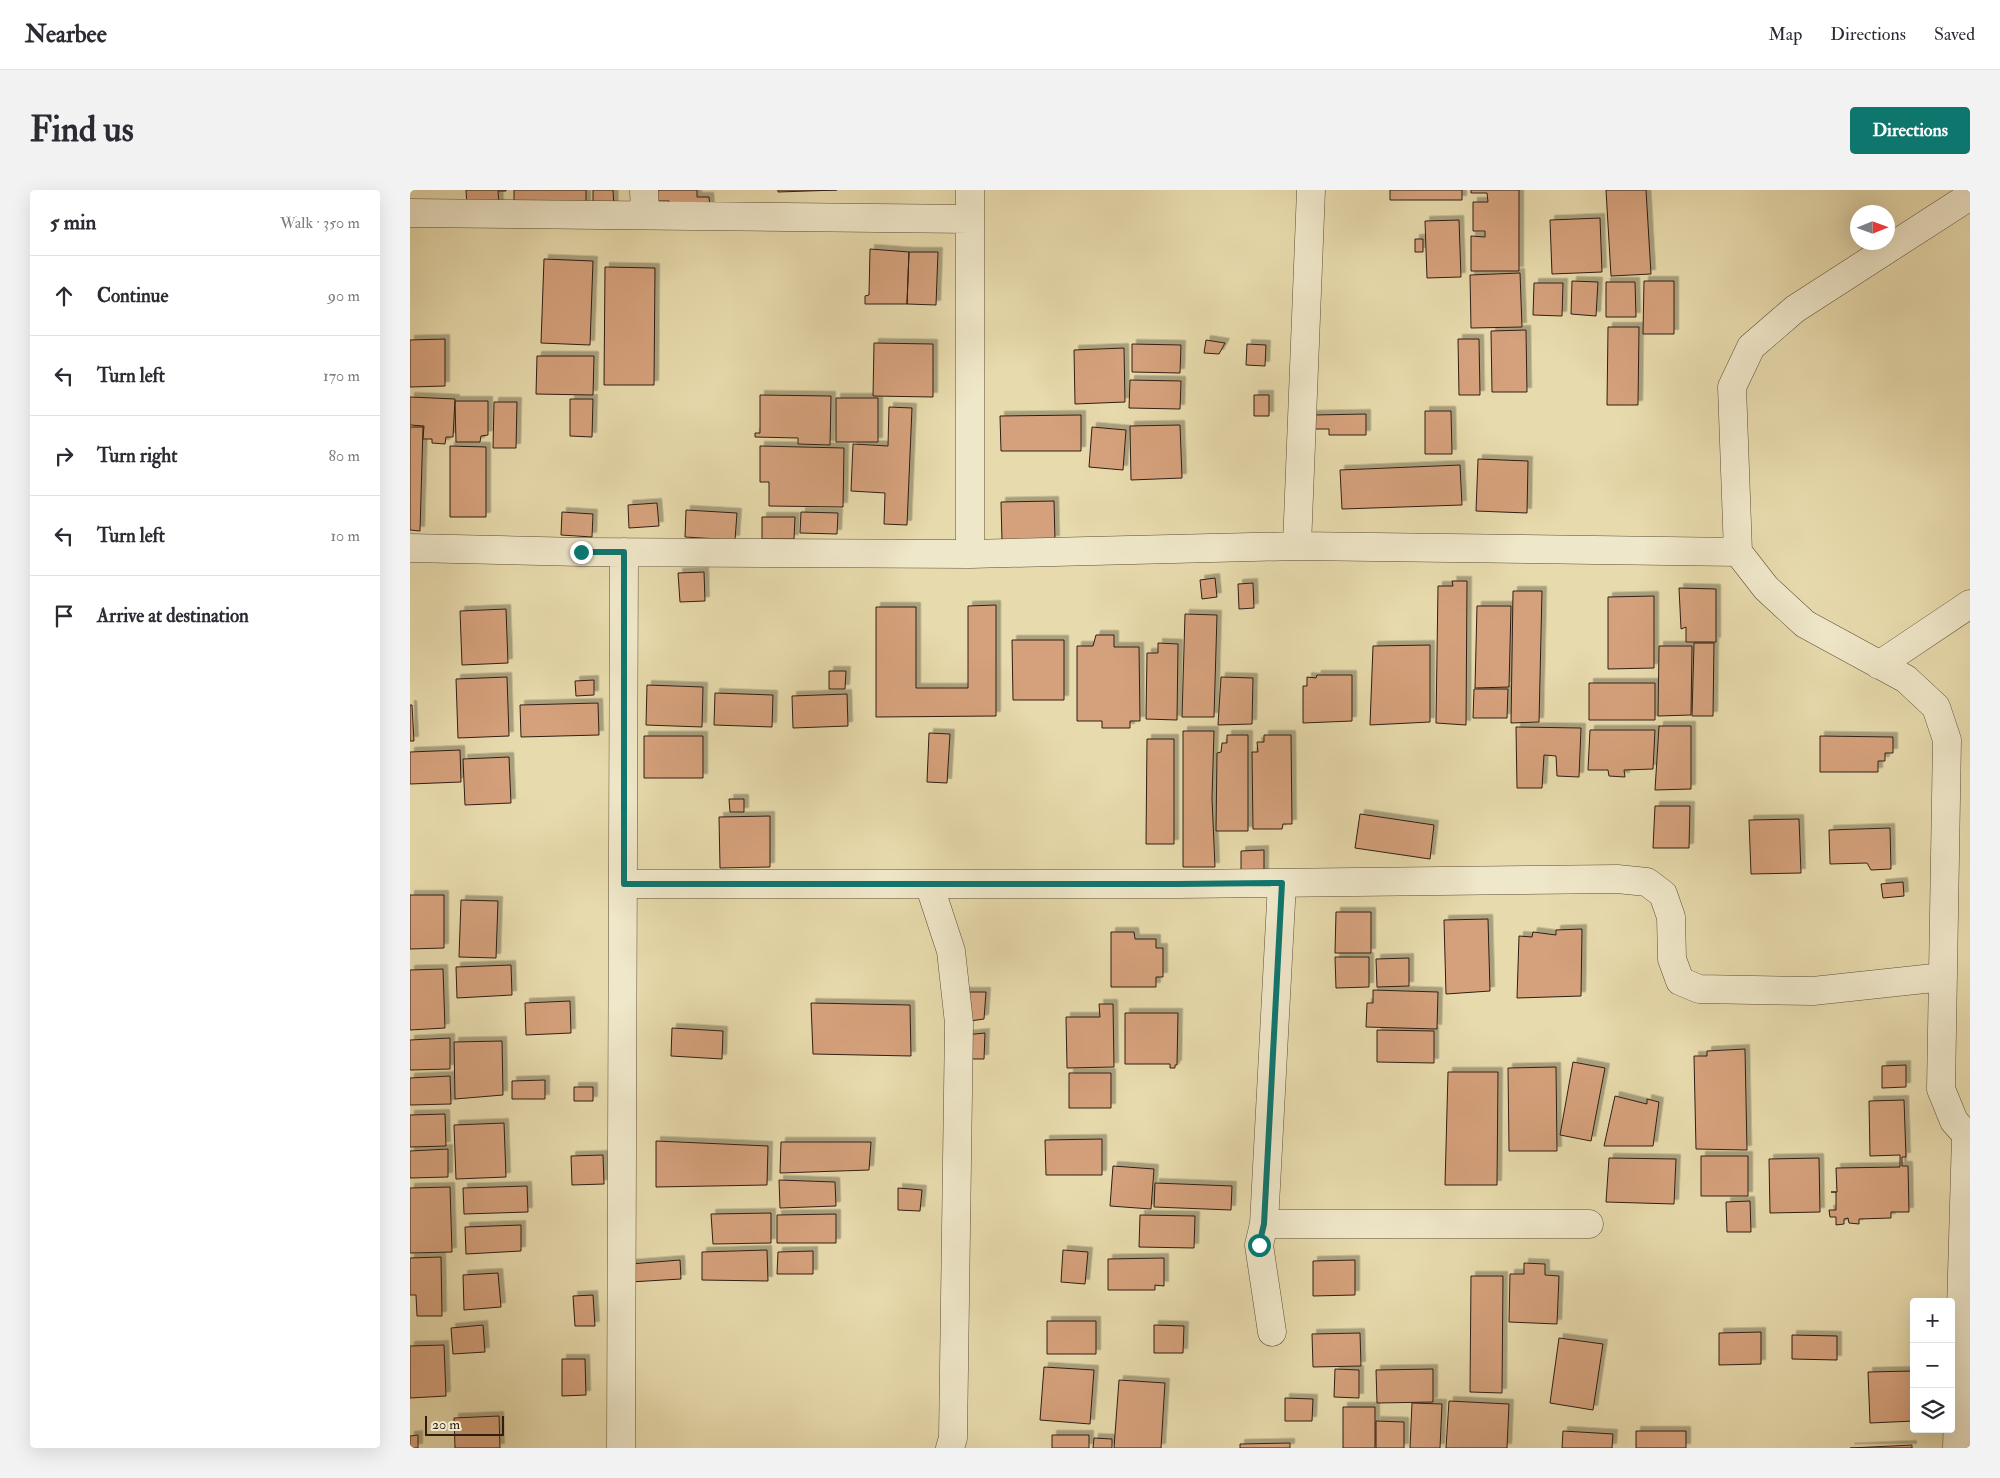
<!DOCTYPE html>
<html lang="en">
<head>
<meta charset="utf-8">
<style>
  :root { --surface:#fff; --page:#f2f2f3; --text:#2b2b33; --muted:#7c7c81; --line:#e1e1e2; --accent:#0f766e }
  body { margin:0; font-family:"IM FELL Double Pica",serif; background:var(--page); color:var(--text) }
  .controls { position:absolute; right:15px; bottom:15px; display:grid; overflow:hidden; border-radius:5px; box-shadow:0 5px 20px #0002 }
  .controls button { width:45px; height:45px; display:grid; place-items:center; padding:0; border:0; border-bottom:1px solid var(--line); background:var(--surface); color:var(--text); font:25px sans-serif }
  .compass { position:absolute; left:1440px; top:15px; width:45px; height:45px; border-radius:50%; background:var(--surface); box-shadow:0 5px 20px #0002; rotate:89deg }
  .scale { position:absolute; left:15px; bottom:12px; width:79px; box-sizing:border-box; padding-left:5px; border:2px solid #301e12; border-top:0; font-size:14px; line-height:18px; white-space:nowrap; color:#301e12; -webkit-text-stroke:4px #efe7c9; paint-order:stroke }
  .stop { position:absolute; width:15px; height:15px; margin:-11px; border:4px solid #0f766e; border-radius:50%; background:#fff }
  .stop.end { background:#0f766e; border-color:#fff; box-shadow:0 1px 5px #0008 }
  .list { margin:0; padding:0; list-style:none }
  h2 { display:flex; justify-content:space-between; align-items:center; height:65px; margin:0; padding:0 20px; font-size:21px }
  h2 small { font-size:16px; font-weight:400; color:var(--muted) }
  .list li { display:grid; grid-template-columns:32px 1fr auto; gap:15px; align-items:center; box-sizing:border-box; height:80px; padding:0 20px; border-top:1px solid var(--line) }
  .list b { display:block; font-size:19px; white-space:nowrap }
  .list em { font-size:16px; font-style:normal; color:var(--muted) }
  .icon { flex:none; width:28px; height:28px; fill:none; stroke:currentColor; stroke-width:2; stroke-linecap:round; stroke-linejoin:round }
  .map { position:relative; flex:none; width:1560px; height:1258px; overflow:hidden; border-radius:5px }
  header { display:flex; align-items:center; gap:30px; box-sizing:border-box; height:70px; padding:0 25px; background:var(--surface); border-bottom:1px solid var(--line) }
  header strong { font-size:24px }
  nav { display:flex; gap:28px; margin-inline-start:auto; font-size:18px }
  .intro { display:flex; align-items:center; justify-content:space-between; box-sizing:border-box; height:120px; padding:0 30px }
  h1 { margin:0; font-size:35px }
  .button { padding:12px 22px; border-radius:5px; background:var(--accent); color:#fff; font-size:18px; font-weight:700 }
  main { display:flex; gap:30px; padding:0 30px }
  aside { flex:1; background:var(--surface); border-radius:5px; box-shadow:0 5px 20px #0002 }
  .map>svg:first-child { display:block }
</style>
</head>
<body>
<header>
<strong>Nearbee</strong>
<nav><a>Map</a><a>Directions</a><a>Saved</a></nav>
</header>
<div class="intro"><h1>Find us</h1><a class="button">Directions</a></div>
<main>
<aside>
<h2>5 min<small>Walk · 350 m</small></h2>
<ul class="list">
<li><svg class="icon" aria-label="ahead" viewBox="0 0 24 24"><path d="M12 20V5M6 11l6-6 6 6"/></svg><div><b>Continue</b></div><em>90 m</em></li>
<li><svg class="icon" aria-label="left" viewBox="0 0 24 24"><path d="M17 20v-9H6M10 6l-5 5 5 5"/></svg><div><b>Turn left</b></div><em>170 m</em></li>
<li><svg class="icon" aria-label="right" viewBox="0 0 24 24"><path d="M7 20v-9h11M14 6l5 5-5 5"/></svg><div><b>Turn right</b></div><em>80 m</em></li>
<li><svg class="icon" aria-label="left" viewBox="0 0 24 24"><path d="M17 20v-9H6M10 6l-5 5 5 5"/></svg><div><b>Turn left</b></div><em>10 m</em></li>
<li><svg class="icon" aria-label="arrive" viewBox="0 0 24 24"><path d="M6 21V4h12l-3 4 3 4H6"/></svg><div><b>Arrive at destination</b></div></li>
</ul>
</aside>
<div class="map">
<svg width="1560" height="1258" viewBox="0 0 1560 1258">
  <defs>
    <filter id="shadow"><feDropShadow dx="4.5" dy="-4.5" stdDeviation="0" flood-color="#0004"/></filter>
  </defs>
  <rect width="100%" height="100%" fill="#e7daac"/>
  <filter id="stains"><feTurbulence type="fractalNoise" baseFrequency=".004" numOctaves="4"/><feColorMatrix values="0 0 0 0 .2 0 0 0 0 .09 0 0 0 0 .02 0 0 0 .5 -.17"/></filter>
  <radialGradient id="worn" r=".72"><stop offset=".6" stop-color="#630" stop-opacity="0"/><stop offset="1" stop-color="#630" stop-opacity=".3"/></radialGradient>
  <path fill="#d5a17c" stroke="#301e12" filter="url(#shadow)" d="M 56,0 L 96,0 L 96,1 L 88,1 L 89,15 L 57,16 Z
    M 104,0 L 176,0 L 176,20 L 104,22 Z
    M 183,0 L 203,0 L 204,19 L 183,20 Z
    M 243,0 L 287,0 L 287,7 L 299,7 L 300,18 L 259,22 L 259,11 L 242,11 Z
    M 368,0 L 427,0 L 368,2 Z
    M 980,0 L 1052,0 L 1052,10 L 980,10 Z
    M 1061,0 L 1109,0 L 1109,81 L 1061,81 L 1061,46 L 1075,47 L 1075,41 L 1063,41 L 1063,12 L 1078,12 L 1077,3 L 1061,3 Z
    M 1196,0 L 1236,0 L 1241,84 L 1201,86 Z
    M 1190,28 L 1192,82 L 1142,84 L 1140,30 Z
    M 1049,30 L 1051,87 L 1017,88 L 1015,31 Z
    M 1005,49 L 1013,49 L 1013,62 L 1005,62 Z
    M 460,59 L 499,62 L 497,114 L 455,114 L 455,106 L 459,105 Z
    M 499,62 L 528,62 L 526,115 L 497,114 Z
    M 134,69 L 183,71 L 180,155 L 131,153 Z
    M 195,77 L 245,78 L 244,195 L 194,195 Z
    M 1110,83 L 1112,137 L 1061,138 L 1060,85 Z
    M 1162,91 L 1188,92 L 1186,126 L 1161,124 Z
    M 1234,91 L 1264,91 L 1264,144 L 1233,144 Z
    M 1196,92 L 1225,92 L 1226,127 L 1196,127 Z
    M 1124,93 L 1153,93 L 1152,126 L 1123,125 Z
    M 1198,137 L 1229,137 L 1228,215 L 1197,215 Z
    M 1116,140 L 1117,202 L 1082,202 L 1081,141 Z
    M 35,149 L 35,196 L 0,197 L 0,150 Z
    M 1048,149 L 1069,149 L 1070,205 L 1049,205 Z
    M 796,150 L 815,153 L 809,164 L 794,163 Z
    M 464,153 L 523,154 L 523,207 L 463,206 Z
    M 722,154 L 771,155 L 770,183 L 722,182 Z
    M 837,154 L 856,155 L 855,176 L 836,175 Z
    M 714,158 L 715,212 L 665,214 L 664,160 Z
    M 127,166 L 184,166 L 183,205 L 126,204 Z
    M 720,190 L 771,191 L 770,219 L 719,218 Z
    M 350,205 L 421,206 L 420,255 L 388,254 L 388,248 L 345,247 L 345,243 L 350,243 Z
    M 844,205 L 859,205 L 859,226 L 844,226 Z
    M 0,207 L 45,209 L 43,247 L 36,247 L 35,254 L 22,253 L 22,249 L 13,249 L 14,236 L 0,235 Z
    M 426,208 L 468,208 L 468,252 L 426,252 Z
    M 160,209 L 183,209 L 182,247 L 160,246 Z
    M 45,211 L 78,211 L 78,245 L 71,246 L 70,252 L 46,252 Z
    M 84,212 L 107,212 L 106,258 L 83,258 Z
    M 479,217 L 502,218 L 497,335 L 474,334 L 475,303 L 441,301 L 443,254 L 478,256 Z
    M 1015,221 L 1041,221 L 1042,264 L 1015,264 Z
    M 956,224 L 956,245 L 919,245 L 919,239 L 901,239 L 902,225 Z
    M 671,225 L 671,261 L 591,261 L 590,226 Z
    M 770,235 L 772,288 L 721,290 L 720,236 Z
    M 0,237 L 13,237 L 10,341 L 0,340 Z
    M 682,237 L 716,240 L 713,280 L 679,277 Z
    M 40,256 L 76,257 L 76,327 L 40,327 Z
    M 350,256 L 434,258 L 433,317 L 359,316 L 359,292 L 350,292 Z
    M 1068,269 L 1118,271 L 1117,323 L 1066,321 Z
    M 1050,275 L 1052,315 L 932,319 L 930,280 Z
    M 644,311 L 645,350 L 592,351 L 591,312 Z
    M 247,313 L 249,336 L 219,338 L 218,315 Z
    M 276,320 L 327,323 L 325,350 L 275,347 Z
    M 152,322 L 183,324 L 182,347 L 151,345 Z
    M 391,322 L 428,323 L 427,344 L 390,343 Z
    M 352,327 L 385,327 L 384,349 L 352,349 Z
    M 294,382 L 295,411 L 270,412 L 268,383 Z
    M 805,388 L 807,407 L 792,409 L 790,390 Z
    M 1042,391 L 1057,391 L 1056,535 L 1026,533 L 1028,396 L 1043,396 Z
    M 843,393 L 844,418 L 829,419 L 828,394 Z
    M 1269,398 L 1306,399 L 1306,452 L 1276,452 L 1276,437 L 1271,439 Z
    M 1103,401 L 1132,401 L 1129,532 L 1101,533 Z
    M 1244,406 L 1244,478 L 1198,479 L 1198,407 Z
    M 586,415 L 586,526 L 466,527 L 466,417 L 506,417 L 506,498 L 558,498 L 558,416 Z
    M 1067,416 L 1101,416 L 1099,497 L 1065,498 Z
    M 96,419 L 98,473 L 52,475 L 50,421 Z
    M 775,424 L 807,425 L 804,527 L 772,527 Z
    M 686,445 L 704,445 L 704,457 L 729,457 L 730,531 L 720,531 L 720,538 L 692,538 L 692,531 L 667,531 L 667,456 L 683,456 Z
    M 602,450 L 654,450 L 654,510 L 603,510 Z
    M 748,453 L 768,454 L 767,530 L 736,529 L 737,463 L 748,463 Z
    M 1284,453 L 1304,453 L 1303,526 L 1282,526 Z
    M 1020,455 L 1020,532 L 960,535 L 963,456 Z
    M 1249,456 L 1282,456 L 1281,525 L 1248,526 Z
    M 419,481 L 436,481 L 435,499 L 419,499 Z
    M 907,485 L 942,485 L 942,531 L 893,533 L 893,496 L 897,496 L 897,487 L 906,488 Z
    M 97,487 L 99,546 L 48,548 L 46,489 Z
    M 811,487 L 843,488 L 842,534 L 808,535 Z
    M 184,490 L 184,505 L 166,506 L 165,491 Z
    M 1179,493 L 1245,493 L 1245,530 L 1179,530 Z
    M 237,495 L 293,497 L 292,537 L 236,535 Z
    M 1064,499 L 1098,499 L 1097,528 L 1063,528 Z
    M 305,503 L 363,505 L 362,537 L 304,535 Z
    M 437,504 L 438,536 L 383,538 L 382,506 Z
    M 188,513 L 189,545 L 111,547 L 110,515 Z
    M 0,515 L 2,515 L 4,551 L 0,551 Z
    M 1249,536 L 1281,536 L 1281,599 L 1245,600 Z
    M 1106,537 L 1171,538 L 1169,587 L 1147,586 L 1146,566 L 1134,565 L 1132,598 L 1107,598 Z
    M 1180,540 L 1245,540 L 1243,579 L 1214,580 L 1215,587 L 1199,586 L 1198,580 L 1178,580 Z
    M 773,541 L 804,541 L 802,609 L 805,677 L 773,677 Z
    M 519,543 L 540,544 L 537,593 L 517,592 Z
    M 817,545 L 838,545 L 838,641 L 806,641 L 807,563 L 811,562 L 812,553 L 817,553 Z
    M 854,545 L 881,545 L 882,634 L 873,634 L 872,639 L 843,639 L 842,562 L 848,562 L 847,552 L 854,552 Z
    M 234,546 L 293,546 L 293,588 L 234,588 Z
    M 1410,546 L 1483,547 L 1483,563 L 1475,563 L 1475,571 L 1468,571 L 1468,582 L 1410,582 Z
    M 737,549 L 764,549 L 764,654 L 736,654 Z
    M 50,560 L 51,592 L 0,594 L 0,562 Z
    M 99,567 L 101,613 L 55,615 L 53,569 Z
    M 319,609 L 334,609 L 334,622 L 320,622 Z
    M 1245,616 L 1280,616 L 1279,658 L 1243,658 Z
    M 950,624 L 1024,635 L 1020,669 L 945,658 Z
    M 360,626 L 360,677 L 310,678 L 309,627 Z
    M 1389,629 L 1391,683 L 1341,684 L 1339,630 Z
    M 1480,638 L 1481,679 L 1461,680 L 1457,673 L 1420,674 L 1419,640 Z
    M 854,660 L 854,685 L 831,686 L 831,661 Z
    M 1493,692 L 1494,706 L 1473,708 L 1471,694 Z
    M 0,705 L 34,705 L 34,758 L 0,759 Z
    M 51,710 L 88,711 L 86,768 L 49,767 Z
    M 926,722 L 961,722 L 961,763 L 925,763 Z
    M 1078,729 L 1080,801 L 1036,804 L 1034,730 Z
    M 1172,739 L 1171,806 L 1107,808 L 1109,746 L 1122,747 L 1123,742 L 1146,745 L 1146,740 Z
    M 701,742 L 724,742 L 725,749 L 746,749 L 746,758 L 753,758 L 753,787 L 746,787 L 746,797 L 701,797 Z
    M 925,767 L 959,767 L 959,797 L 926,798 Z
    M 999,768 L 999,796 L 967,797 L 966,769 Z
    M 101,775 L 102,805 L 47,808 L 46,777 Z
    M 33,779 L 35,838 L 0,840 L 0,780 Z
    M 963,800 L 1028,802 L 1027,839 L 956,837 L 957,813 L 963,813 Z
    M 553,802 L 576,802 L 574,829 L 553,832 Z
    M 160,811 L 161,843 L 116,845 L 115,813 Z
    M 401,813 L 500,815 L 501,866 L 403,864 Z
    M 689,814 L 703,814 L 704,877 L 657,878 L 656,827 L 690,827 Z
    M 715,823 L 768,823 L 767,875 L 765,875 L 765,878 L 760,878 L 760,874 L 715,874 Z
    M 262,838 L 313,841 L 312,869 L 261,866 Z
    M 967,840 L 1024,841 L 1024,873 L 967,872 Z
    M 575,843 L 574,869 L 554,869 L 555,845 Z
    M 40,848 L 40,879 L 0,880 L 0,850 Z
    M 92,851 L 93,905 L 45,909 L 44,852 Z
    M 1335,859 L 1337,960 L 1286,959 L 1284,866 L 1297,866 L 1297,861 Z
    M 1163,872 L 1195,878 L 1181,951 L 1150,945 Z
    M 1496,875 L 1496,897 L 1472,898 L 1472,876 Z
    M 1146,877 L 1147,961 L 1099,961 L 1098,878 Z
    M 1038,882 L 1088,882 L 1087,995 L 1035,995 Z
    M 659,883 L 701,883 L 701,918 L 659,918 Z
    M 40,886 L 41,914 L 0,915 L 0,888 Z
    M 135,890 L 135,909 L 102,909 L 102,891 Z
    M 164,897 L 183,897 L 183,911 L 164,911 Z
    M 1205,906 L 1237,914 L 1237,909 L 1249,912 L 1243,956 L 1194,956 Z
    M 1494,910 L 1496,967 L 1492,967 L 1492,976 L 1498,976 L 1499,1022 L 1481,1022 L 1481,1028 L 1449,1029 L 1449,1034 L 1439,1033 L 1438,1028 L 1434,1029 L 1434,1034 L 1426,1035 L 1426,1027 L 1420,1027 L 1419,1020 L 1426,1020 L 1426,1002 L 1421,1002 L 1427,1002 L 1426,978 L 1490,977 L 1490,965 L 1460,966 L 1459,911 Z
    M 35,924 L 36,956 L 0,957 L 0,925 Z
    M 94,933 L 96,987 L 46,989 L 44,935 Z
    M 692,949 L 692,985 L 636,985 L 635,950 Z
    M 246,951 L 358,956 L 357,995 L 246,997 Z
    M 371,952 L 461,952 L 459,980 L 370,983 Z
    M 38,959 L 38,987 L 0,988 L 0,961 Z
    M 193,965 L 194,994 L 162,995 L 161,966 Z
    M 1291,966 L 1338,966 L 1338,1006 L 1291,1006 Z
    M 1199,968 L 1266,969 L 1264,1014 L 1196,1012 Z
    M 1409,968 L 1410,1022 L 1360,1023 L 1359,969 Z
    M 703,976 L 744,979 L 741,1019 L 700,1016 Z
    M 369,990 L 425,992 L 426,1016 L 370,1018 Z
    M 745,993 L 822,996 L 821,1020 L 744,1017 Z
    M 117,996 L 118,1022 L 54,1024 L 53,998 Z
    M 40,997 L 42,1062 L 0,1063 L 0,998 Z
    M 488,998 L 512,1000 L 510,1021 L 488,1020 Z
    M 1340,1011 L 1341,1042 L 1317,1042 L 1316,1012 Z
    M 361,1023 L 361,1053 L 303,1054 L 301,1024 Z
    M 426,1024 L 426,1053 L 367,1053 L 367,1025 Z
    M 730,1025 L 785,1026 L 784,1058 L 729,1057 Z
    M 111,1035 L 111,1061 L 56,1064 L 55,1037 Z
    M 357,1060 L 358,1091 L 292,1090 L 292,1062 Z
    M 653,1060 L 678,1062 L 675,1094 L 651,1092 Z
    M 403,1061 L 403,1084 L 367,1084 L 368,1062 Z
    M 31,1067 L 32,1126 L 7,1126 L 6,1105 L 0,1105 L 0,1068 Z
    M 754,1068 L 754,1096 L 745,1095 L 745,1100 L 698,1100 L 698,1069 Z
    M 270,1070 L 271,1089 L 220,1092 L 220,1074 Z
    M 945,1070 L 945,1105 L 903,1106 L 903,1071 Z
    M 1114,1073 L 1135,1074 L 1135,1085 L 1149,1086 L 1147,1134 L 1099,1132 L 1100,1084 L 1114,1084 Z
    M 88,1083 L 91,1117 L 54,1120 L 53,1085 Z
    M 1061,1086 L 1093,1086 L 1092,1203 L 1060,1202 Z
    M 183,1105 L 185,1136 L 165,1136 L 163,1106 Z
    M 637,1131 L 686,1131 L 686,1164 L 637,1164 Z
    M 73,1135 L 75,1162 L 43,1164 L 41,1138 Z
    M 744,1135 L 774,1136 L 773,1163 L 744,1163 Z
    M 1351,1142 L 1351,1174 L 1309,1175 L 1309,1143 Z
    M 950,1143 L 951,1176 L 903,1177 L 902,1144 Z
    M 1382,1145 L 1427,1146 L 1427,1170 L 1382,1169 Z
    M 1149,1148 L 1193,1154 L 1183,1220 L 1140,1213 Z
    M 34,1155 L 36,1206 L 0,1208 L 0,1156 Z
    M 152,1169 L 175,1169 L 176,1205 L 152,1206 Z
    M 634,1177 L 684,1180 L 680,1234 L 630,1230 Z
    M 925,1179 L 949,1180 L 949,1208 L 924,1207 Z
    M 1023,1179 L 1023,1212 L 967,1213 L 966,1180 Z
    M 1503,1181 L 1504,1231 L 1460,1233 L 1458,1182 Z
    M 709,1190 L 755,1193 L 751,1258 L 704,1258 Z
    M 875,1208 L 903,1209 L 902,1231 L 875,1231 Z
    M 1039,1211 L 1099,1214 L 1097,1258 L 1036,1258 Z
    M 1002,1213 L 1032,1214 L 1030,1258 L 1000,1258 Z
    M 933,1217 L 965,1217 L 965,1258 L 933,1258 Z
    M 89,1226 L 90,1258 L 45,1258 L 44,1228 Z
    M 966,1231 L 994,1232 L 994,1258 L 966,1258 Z
    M 1153,1241 L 1203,1244 L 1202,1258 L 1152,1258 Z
    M 1226,1241 L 1276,1241 L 1276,1258 L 1226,1258 Z
    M 8,1245 L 8,1258 L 0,1258 L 0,1246 Z
    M 642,1245 L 679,1245 L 679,1258 L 642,1258 Z
    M 684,1248 L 702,1249 L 702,1258 L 683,1258 Z
    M 880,1253 L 880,1258 L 830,1258 L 830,1254 Z
    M 1502,1255 L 1502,1258 L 1440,1258 Z"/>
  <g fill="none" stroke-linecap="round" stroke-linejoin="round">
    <defs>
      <path id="minor" d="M 234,0 L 235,25
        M 560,0 L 560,364
        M 1560,6 L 1385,119 L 1341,157 L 1322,197 L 1328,362 L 1356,398 L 1395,434 L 1496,489 L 1526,517 L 1537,550 L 1531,899 L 1544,931 L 1560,949
        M 0,23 L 559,29
        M 887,356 L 901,0
        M 0,358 L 171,362 L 560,364 L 887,356 L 1328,362
        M 1469,475 L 1560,414
        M 214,694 L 768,694 L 1207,689 L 1237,692 L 1253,704 L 1261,727 L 1262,769 L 1270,791 L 1289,799 L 1403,801 L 1533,787
        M 519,694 L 541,761 L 549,833 L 543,1248 L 540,1258
        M 854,1034 L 1179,1034
        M 862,1142 L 849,1055 L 854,1034 L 872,693
        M 211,1258 L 214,362
        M 1547,1258 L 1556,946"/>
    </defs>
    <use href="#minor" stroke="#5e4d38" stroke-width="29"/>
    <use href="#minor" stroke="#efe7c9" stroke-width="28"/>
  </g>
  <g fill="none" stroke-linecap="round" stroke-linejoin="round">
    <path stroke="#0f766e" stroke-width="6" d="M 171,362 L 214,362 L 214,694 L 768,694 L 872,693 L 854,1034 L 849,1055"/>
  </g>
  <rect width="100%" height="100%" filter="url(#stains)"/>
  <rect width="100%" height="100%" fill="url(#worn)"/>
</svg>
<div class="controls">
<button>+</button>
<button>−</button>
<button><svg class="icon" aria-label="layers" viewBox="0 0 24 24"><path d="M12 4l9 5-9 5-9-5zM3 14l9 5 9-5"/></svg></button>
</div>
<svg class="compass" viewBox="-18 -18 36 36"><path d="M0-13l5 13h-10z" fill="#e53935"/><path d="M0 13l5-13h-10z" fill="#7c7c81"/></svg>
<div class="scale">20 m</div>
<div class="stop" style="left:849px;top:1055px"></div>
<div class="stop end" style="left:171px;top:362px"></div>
</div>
</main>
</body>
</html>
